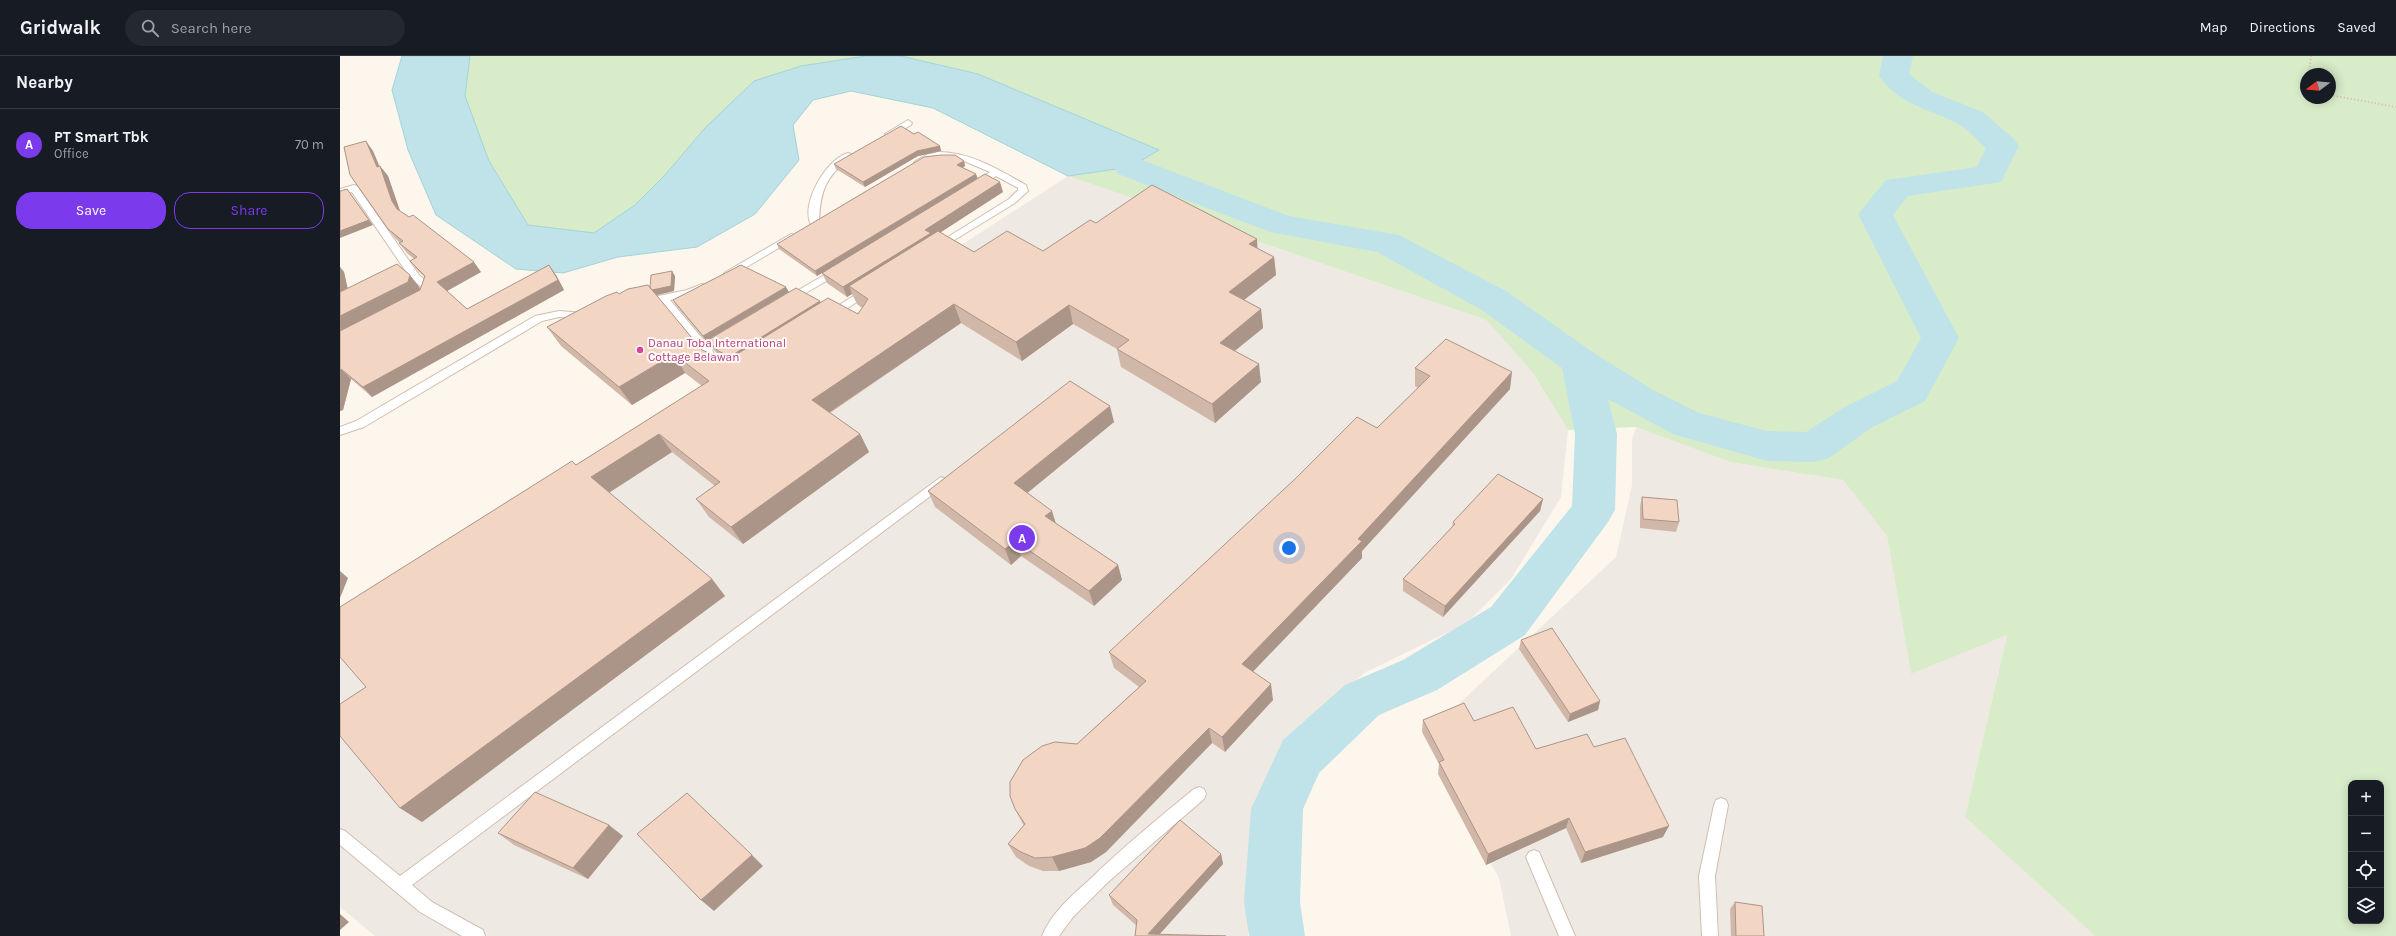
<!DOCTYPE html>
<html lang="en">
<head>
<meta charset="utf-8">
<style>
  :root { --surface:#171b24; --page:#242831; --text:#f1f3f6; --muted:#9ea1a6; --line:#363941; --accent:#7c3aed }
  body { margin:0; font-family:Karla,sans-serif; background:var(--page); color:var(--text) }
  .controls { position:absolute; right:12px; bottom:12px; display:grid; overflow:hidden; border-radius:8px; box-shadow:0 2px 10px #0003 }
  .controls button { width:36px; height:36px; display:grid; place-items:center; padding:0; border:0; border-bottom:1px solid var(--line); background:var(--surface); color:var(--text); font:20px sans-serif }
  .compass { position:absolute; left:1960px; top:12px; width:36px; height:36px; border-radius:50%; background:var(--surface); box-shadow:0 2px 10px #0003; rotate:254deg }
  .you { position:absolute; left:949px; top:492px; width:14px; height:14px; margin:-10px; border:3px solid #fff; border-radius:50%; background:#1a73e8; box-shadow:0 0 0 6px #1a73e833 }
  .badge { display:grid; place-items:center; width:26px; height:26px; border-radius:50%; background:var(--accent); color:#fff; font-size:13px; font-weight:700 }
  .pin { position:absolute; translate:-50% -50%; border:2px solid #fff; box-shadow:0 1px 4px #0006 }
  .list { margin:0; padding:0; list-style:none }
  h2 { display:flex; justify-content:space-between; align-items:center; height:52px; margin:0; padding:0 16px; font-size:17px }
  h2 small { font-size:13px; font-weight:400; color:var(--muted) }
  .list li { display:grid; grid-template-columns:26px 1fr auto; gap:12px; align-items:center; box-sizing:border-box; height:72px; padding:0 16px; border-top:1px solid var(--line) }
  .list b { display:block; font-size:15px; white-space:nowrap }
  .list p { margin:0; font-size:13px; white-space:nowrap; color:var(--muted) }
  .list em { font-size:13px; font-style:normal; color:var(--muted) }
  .actions { display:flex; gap:8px; padding:12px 16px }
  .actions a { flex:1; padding:9px 0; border:1px solid var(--accent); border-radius:16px; text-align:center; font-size:14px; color:var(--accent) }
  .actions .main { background:var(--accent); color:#fff }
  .icon { flex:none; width:22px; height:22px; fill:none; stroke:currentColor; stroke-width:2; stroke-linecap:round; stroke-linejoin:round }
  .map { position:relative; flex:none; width:2056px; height:880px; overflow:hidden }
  header { display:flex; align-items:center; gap:24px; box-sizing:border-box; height:56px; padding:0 20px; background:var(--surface); border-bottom:1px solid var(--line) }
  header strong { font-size:19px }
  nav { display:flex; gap:22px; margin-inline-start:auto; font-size:14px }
  .search { width:280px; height:36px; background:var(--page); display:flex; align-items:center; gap:10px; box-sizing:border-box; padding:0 14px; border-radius:22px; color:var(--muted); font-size:15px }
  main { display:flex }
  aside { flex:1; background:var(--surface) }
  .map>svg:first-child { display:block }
</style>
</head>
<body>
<header>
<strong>Gridwalk</strong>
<div class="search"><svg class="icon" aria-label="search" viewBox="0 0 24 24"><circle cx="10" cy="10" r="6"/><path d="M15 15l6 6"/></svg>Search here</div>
<nav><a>Map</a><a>Directions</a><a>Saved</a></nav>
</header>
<main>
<aside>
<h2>Nearby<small></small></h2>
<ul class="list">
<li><span class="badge">A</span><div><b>PT Smart Tbk</b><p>Office</p></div><em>70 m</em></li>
</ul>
<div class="actions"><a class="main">Save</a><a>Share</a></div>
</aside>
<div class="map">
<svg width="2056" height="880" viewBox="0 0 2056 880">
  <rect width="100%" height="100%" fill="#fdf6ec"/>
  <path fill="#efe9e4" d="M 728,120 L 1146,264 L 1193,317 L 1228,374 L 1221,441 L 1171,523 L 1127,567 L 1026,616 L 962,667 L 935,718 L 911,782 L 908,880 L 35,880 L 0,851 L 0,591 Z
    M 1296,371 L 1390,406 L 1503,424 L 1547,480 L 1571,618 L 1667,578 L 1625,761 L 1755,880 L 1171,880 L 1159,822 L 1123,759 L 1108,658 L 1276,501 L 1292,429 L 1292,383 Z"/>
  <path fill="#d8ecc9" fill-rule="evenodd" d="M 62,0 L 2056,0 L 2056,880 L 1755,880 L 1625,761 L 1667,579 L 1571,618 L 1547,480 L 1503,424 L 1390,406 L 1296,371 L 1228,374 L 1193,317 L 1146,264 L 728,120 L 593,52 L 511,35 L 473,44 L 453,70 L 459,104 L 415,158 L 357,191 L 278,201 L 223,217 L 176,213 L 96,159 L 68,94 L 52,34 ZM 1966,18 L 1990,18 L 1990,42 L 1966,42 ZM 2011,727 L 2041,727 L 2041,865 L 2011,865 Z"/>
  <path fill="#bfe3e8" stroke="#a5d3da" d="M 62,0 L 130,0 L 125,40 L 149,105 L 188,169 L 254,177 L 295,149 L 325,119 L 365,72 L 414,25 L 461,10 L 526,0 L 561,0 L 638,18 L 819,94 L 790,111 L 728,120 L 593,52 L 511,35 L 473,44 L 453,69 L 459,104 L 415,158 L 357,191 L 278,201 L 223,217 L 176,213 L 96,159 L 68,94 L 52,34 Z"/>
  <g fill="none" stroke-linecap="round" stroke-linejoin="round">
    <path fill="#bfe3e8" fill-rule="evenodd" d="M 1543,0 L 1573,0 L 1569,18 L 1592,36 L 1643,56 L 1674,83 L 1679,90 L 1661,126 L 1568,140 L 1553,159 L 1619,282 L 1585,345 L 1531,372 L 1489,402 L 1474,406 L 1427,405 L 1333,378 L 1268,343 L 1277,378 L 1275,454 L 1268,466 L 1185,579 L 1097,634 L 1039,659 L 979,717 L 963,753 L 960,846 L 965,880 L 909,880 L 904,846 L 911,753 L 943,684 L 1005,629 L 1063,604 L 1151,551 L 1232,450 L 1235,378 L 1222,312 L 1140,253 L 1037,196 L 930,176 L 778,118 L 774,111 L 778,104 L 790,101 L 802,104 L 949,160 L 1059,179 L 1166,235 L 1254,297 L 1313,334 L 1359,357 L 1427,375 L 1466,376 L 1503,352 L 1557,325 L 1581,282 L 1518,158 L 1546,124 L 1637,111 L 1646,92 C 1638,85 1630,75 1620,69 C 1591,53 1560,50 1539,20 Z"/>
    <defs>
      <path id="lane" d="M 568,64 L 572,67 L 571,69 L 552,80 L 546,80 L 545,78 Z
        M 598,96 C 631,96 659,114 686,129 L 688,135 L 675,147 L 598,194 L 593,191 L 595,189 L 669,143 L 678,134 L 678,132 L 656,120 L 640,132 L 634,132 L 634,128 L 650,116 L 624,105 L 608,102 L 592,103 L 579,109 L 574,106 L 586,99 Z
        M 508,97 L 511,98 L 511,102 C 485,120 480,136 479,167 L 474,170 L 471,169 C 460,148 486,103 508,97 Z
        M 14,129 L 17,130 L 79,219 L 92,230 L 88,242 L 80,242 L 79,240 L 82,231 L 71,223 L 12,136 L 0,139 L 0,133 Z
        M 451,178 L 454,179 L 454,183 L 393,219 L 389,220 L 384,217 Z
        M 498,211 L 502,212 L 502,216 L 452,245 L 444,245 L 443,243 Z
        M 362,228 L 366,229 L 366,233 L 354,239 L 330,244 L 366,287 L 380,278 L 388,278 L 389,281 L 388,284 L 372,294 L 374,298 L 369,302 L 365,301 L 320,246 L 304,249 L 299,246 L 304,243 L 347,234 Z
        M 528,231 L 533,234 L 532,236 L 494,261 L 486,261 L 485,259 L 486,257 Z
        M 219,255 L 244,257 L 249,260 L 244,263 L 219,261 L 202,265 L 24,371 L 0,379 L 0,371 L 16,365 L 195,260 Z
        M 601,421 L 605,423 L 607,426 L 605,429 L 72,829 L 92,846 L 143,874 L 145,880 L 122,880 L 80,856 L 0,789 L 0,773 L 5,775 L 60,820 Z
        M 859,731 L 864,733 L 866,738 L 864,743 L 768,826 L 733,861 L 719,880 L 702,880 C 711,858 729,842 747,826 C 781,793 817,763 854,733 Z
        M 1381,742 L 1386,744 L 1388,749 L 1375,820 L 1378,880 L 1362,880 L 1359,820 L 1374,749 L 1376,744 Z
        M 1194,794 L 1199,796 L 1235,880 L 1219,880 L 1186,801 L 1189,796 Z"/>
    </defs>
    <use href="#lane" stroke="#d1beb0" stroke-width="2"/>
    <path stroke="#d9b8a5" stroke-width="2" stroke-dasharray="1 2.5" stroke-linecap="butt" d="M 1969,18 L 1971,0
      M 1990,39 L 2056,51"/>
    <use href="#lane" fill="#fff" fill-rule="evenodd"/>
  </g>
  <path fill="#d1b7a8" d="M 574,78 L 600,90 L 601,95 L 578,100 L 525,131 L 496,113 L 494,108 Z
    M 33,95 L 40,111 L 40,110 L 48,120 L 60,155 L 141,216 L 107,235 L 127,253 L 216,219 L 224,234 L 32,341 L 11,323 L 3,354 L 0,355 L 0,211 L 4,216 L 8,233 L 80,232 L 79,234 L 80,234 L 85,221 L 78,215 L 70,205 L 74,203 L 67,197 L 59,187 L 60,187 L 56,183 L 48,173 Z
    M 624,105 L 625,110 L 623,112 L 637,122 L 663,136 L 600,176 L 634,196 L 703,195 L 756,167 L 918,193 L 934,201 L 936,219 L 904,244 L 921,253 L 923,272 L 895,295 L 921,326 L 875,367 L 781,311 L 777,293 L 733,268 L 682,305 L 621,267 L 490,357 L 520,378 L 529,396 L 403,488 L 369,461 L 356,443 L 375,430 L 332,396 L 269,437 L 372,523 L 385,540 L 82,766 L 60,752 L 26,631 L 236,409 L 362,330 L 345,317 L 292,349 L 221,290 L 207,271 L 279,238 L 310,232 L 335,220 L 334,235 L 316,239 L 362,294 L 381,302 L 374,294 L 368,284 L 480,245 L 481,247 L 518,258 L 522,252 L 517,248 L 512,238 L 507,241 L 487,227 L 482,217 L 485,215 L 477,220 L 439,193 L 437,188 Z
    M 401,209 L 366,285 L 336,249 L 333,244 Z
    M 1075,312 L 1170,333 L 1022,495 L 1022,502 L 913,615 L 933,644 L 885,696 L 872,687 L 766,796 L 751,806 L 719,815 L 703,815 L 689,810 L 676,801 L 668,788 L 684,770 L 675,753 L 737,688 L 799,631 L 774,612 L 769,596 L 1037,372 L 1078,332 L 1075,330 Z
    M 774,366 L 687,437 L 716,468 L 778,509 L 782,524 L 754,550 L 681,500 L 671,509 L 595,451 L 588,435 Z
    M 1302,441 L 1339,466 L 1336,476 L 1300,472 L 1300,450 Z
    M 1203,443 L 1200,455 L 1103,561 L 1063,535 L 1063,523 L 1112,471 L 1113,466 Z
    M 1181,584 L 1260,645 L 1258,654 L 1228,666 L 1179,593 Z
    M 1083,664 L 1134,665 L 1196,693 L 1254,691 L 1323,781 L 1241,807 L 1226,772 L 1146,809 L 1098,718 L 1099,708 L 1082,676 Z
    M 158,777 L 283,780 L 248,823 L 174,789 Z
    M 881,798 L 883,808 L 819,878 L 795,880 L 796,869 L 773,849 L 769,839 Z
    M 1395,846 L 1424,880 L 1391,880 L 1390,853 Z"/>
  <path fill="#aa9588" d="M 26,85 L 33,95 L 43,120 L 40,110 L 48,120 L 60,155 L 57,153 L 52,145 L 37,111 Z
    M 600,90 L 601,95 L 578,100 L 525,131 L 523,126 L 577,95 Z
    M 624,105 L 625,110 L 618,114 L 617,109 Z
    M 636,118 L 638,123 L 477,220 L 475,215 Z
    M 660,126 L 663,136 L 592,182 L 509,230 L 512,238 L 507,241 L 503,231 L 585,174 Z
    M 7,133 L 33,169 L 0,182 L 0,175 Z
    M 917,183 L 918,201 L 909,188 Z
    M 934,201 L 936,219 L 891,254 L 889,236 Z
    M 134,206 L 141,216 L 105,236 L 97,226 Z
    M 209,209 L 216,219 L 224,234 L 32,341 L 23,331 Z
    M 0,211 L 4,216 L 11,249 L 0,236 Z
    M 332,215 L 335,220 L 334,235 L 313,240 L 310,235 Z
    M 70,219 L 80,232 L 78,238 L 0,276 L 0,260 Z
    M 446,231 L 449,236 L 366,285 L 363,280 Z
    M 480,245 L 485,255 L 392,309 L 386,299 Z
    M 614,248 L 621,267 L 481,362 L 472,344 Z
    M 729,249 L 733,268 L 682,305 L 676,286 Z
    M 921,253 L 923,272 L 882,305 L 880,287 Z
    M 334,298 L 345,317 L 292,349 L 279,331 Z
    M 919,308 L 921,326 L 875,367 L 872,348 Z
    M 1,313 L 11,323 L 3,354 L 0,355 L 0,318 Z
    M 1172,316 L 1170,333 L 1022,495 L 1022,502 L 905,624 L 902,608 Z
    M 770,350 L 774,366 L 680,443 L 674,427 Z
    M 319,378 L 332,396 L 265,439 L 251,421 Z
    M 520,378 L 529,396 L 403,488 L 391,471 Z
    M 1203,443 L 1200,455 L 1103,561 L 1105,550 Z
    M 712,455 L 717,471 L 705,460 Z
    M 675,485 L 681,500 L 671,509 L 665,493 Z
    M 778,509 L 782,524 L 754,550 L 749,535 Z
    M 0,515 L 8,522 L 0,542 Z
    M 372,523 L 385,540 L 82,766 L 60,752 Z
    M 931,628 L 933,644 L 885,696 L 882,681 Z
    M 1260,645 L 1258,654 L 1228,666 L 1230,658 Z
    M 869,672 L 872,687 L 766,796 L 751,806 L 719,815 L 712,801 Z
    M 1229,762 L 1226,772 L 1146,809 L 1148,798 Z
    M 269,769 L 283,780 L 248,823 L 233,812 Z
    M 1329,770 L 1323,781 L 1241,807 L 1245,796 Z
    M 881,798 L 883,808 L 818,880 L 808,878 Z
    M 412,799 L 423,810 L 374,855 L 361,844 Z
    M 0,858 L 9,866 L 0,874 Z"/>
  <path fill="#f3d5c3" stroke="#aa9588" d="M 561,70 L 574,78 L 578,76 L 600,90 L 577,95 L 523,126 L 494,108 Z
    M 26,85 L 37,111 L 40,110 L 52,145 L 57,153 L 69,161 L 73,159 L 134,206 L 97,226 L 127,253 L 209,209 L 218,224 L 23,331 L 1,313 L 0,318 L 0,275 L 80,234 L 85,220 L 70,205 L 77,201 L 59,187 L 63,185 L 48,173 L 10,119 L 4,91 Z
    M 601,99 L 615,99 L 624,105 L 617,109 L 636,118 L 475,215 L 437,188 L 584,101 Z
    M 645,118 L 660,126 L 585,174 L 591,177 L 503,231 L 482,217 Z
    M 812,129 L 917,183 L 909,188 L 934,201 L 889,236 L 921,253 L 880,287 L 919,308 L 872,348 L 777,293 L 789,284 L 729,249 L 676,286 L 614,248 L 472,344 L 520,378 L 391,471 L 356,443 L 380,426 L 319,378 L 251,421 L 372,523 L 60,752 L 0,680 L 0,648 L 26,631 L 0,601 L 0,551 L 232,405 L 236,409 L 369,325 L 334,298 L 279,331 L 207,271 L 266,240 L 277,236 L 279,238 L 288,233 L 308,229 L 362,294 L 381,302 L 397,298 L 488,242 L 518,258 L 528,243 L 509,230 L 598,175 L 634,196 L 667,175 L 703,195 L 750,164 L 756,167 Z
    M 7,133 L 29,164 L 0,175 L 0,135 Z
    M 57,208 L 70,219 L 68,226 L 0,260 L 0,234 L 0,236 Z
    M 401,209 L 446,231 L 363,280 L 333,244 Z
    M 332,215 L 331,230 L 312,234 L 310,232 L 311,219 Z
    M 456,232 L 480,245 L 394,298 L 386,299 L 377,294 L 368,284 Z
    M 1106,283 L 1172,316 L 1018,483 L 1022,485 L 902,608 L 931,628 L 882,681 L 869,672 L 760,782 L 745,792 L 712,801 L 695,802 L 681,796 L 668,788 L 685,768 L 675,753 L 670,740 L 670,726 L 683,704 L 702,690 L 715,686 L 737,688 L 806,625 L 769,596 L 955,423 L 1017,361 L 1037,372 L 1090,320 L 1075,312 Z
    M 730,325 L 770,350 L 674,427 L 712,455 L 705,460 L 778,509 L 749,535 L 675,485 L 665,493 L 588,435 Z
    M 1158,418 L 1203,443 L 1105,550 L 1063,523 L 1115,468 L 1113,466 Z
    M 1302,441 L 1337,444 L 1339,466 L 1303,463 Z
    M 1212,572 L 1260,645 L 1230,658 L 1181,584 Z
    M 1124,647 L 1134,665 L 1173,651 L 1196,693 L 1247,678 L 1254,691 L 1285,682 L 1329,770 L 1245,796 L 1229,762 L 1148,798 L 1099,706 L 1104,704 L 1083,664 Z
    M 195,736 L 269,769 L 233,812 L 158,777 Z
    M 347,737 L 412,799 L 361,844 L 297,778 Z
    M 840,764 L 881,798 L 808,878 L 886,880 L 795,880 L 797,864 L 769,839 Z
    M 1395,846 L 1422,850 L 1424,880 L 1396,880 Z"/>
  <circle fill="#d1479c" stroke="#fffaf3" stroke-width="1.5" cx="300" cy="294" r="4"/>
  <g text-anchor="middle" stroke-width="4" stroke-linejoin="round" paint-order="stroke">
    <g font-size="12" fill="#b23c85" stroke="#fffaf3" text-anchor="start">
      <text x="308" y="291">Danau Toba International<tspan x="308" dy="14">Cottage Belawan</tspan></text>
    </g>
  </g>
</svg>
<div class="controls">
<button>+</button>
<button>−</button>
<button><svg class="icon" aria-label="locate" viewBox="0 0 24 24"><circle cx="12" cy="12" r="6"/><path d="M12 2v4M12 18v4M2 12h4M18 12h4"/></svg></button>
<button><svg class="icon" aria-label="layers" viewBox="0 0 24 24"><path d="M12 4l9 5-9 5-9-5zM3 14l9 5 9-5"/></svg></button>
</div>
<svg class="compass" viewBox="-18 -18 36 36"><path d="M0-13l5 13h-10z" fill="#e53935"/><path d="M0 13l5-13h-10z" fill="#9ea1a6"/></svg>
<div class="you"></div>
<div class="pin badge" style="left:682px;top:482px">A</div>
</div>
</main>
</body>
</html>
